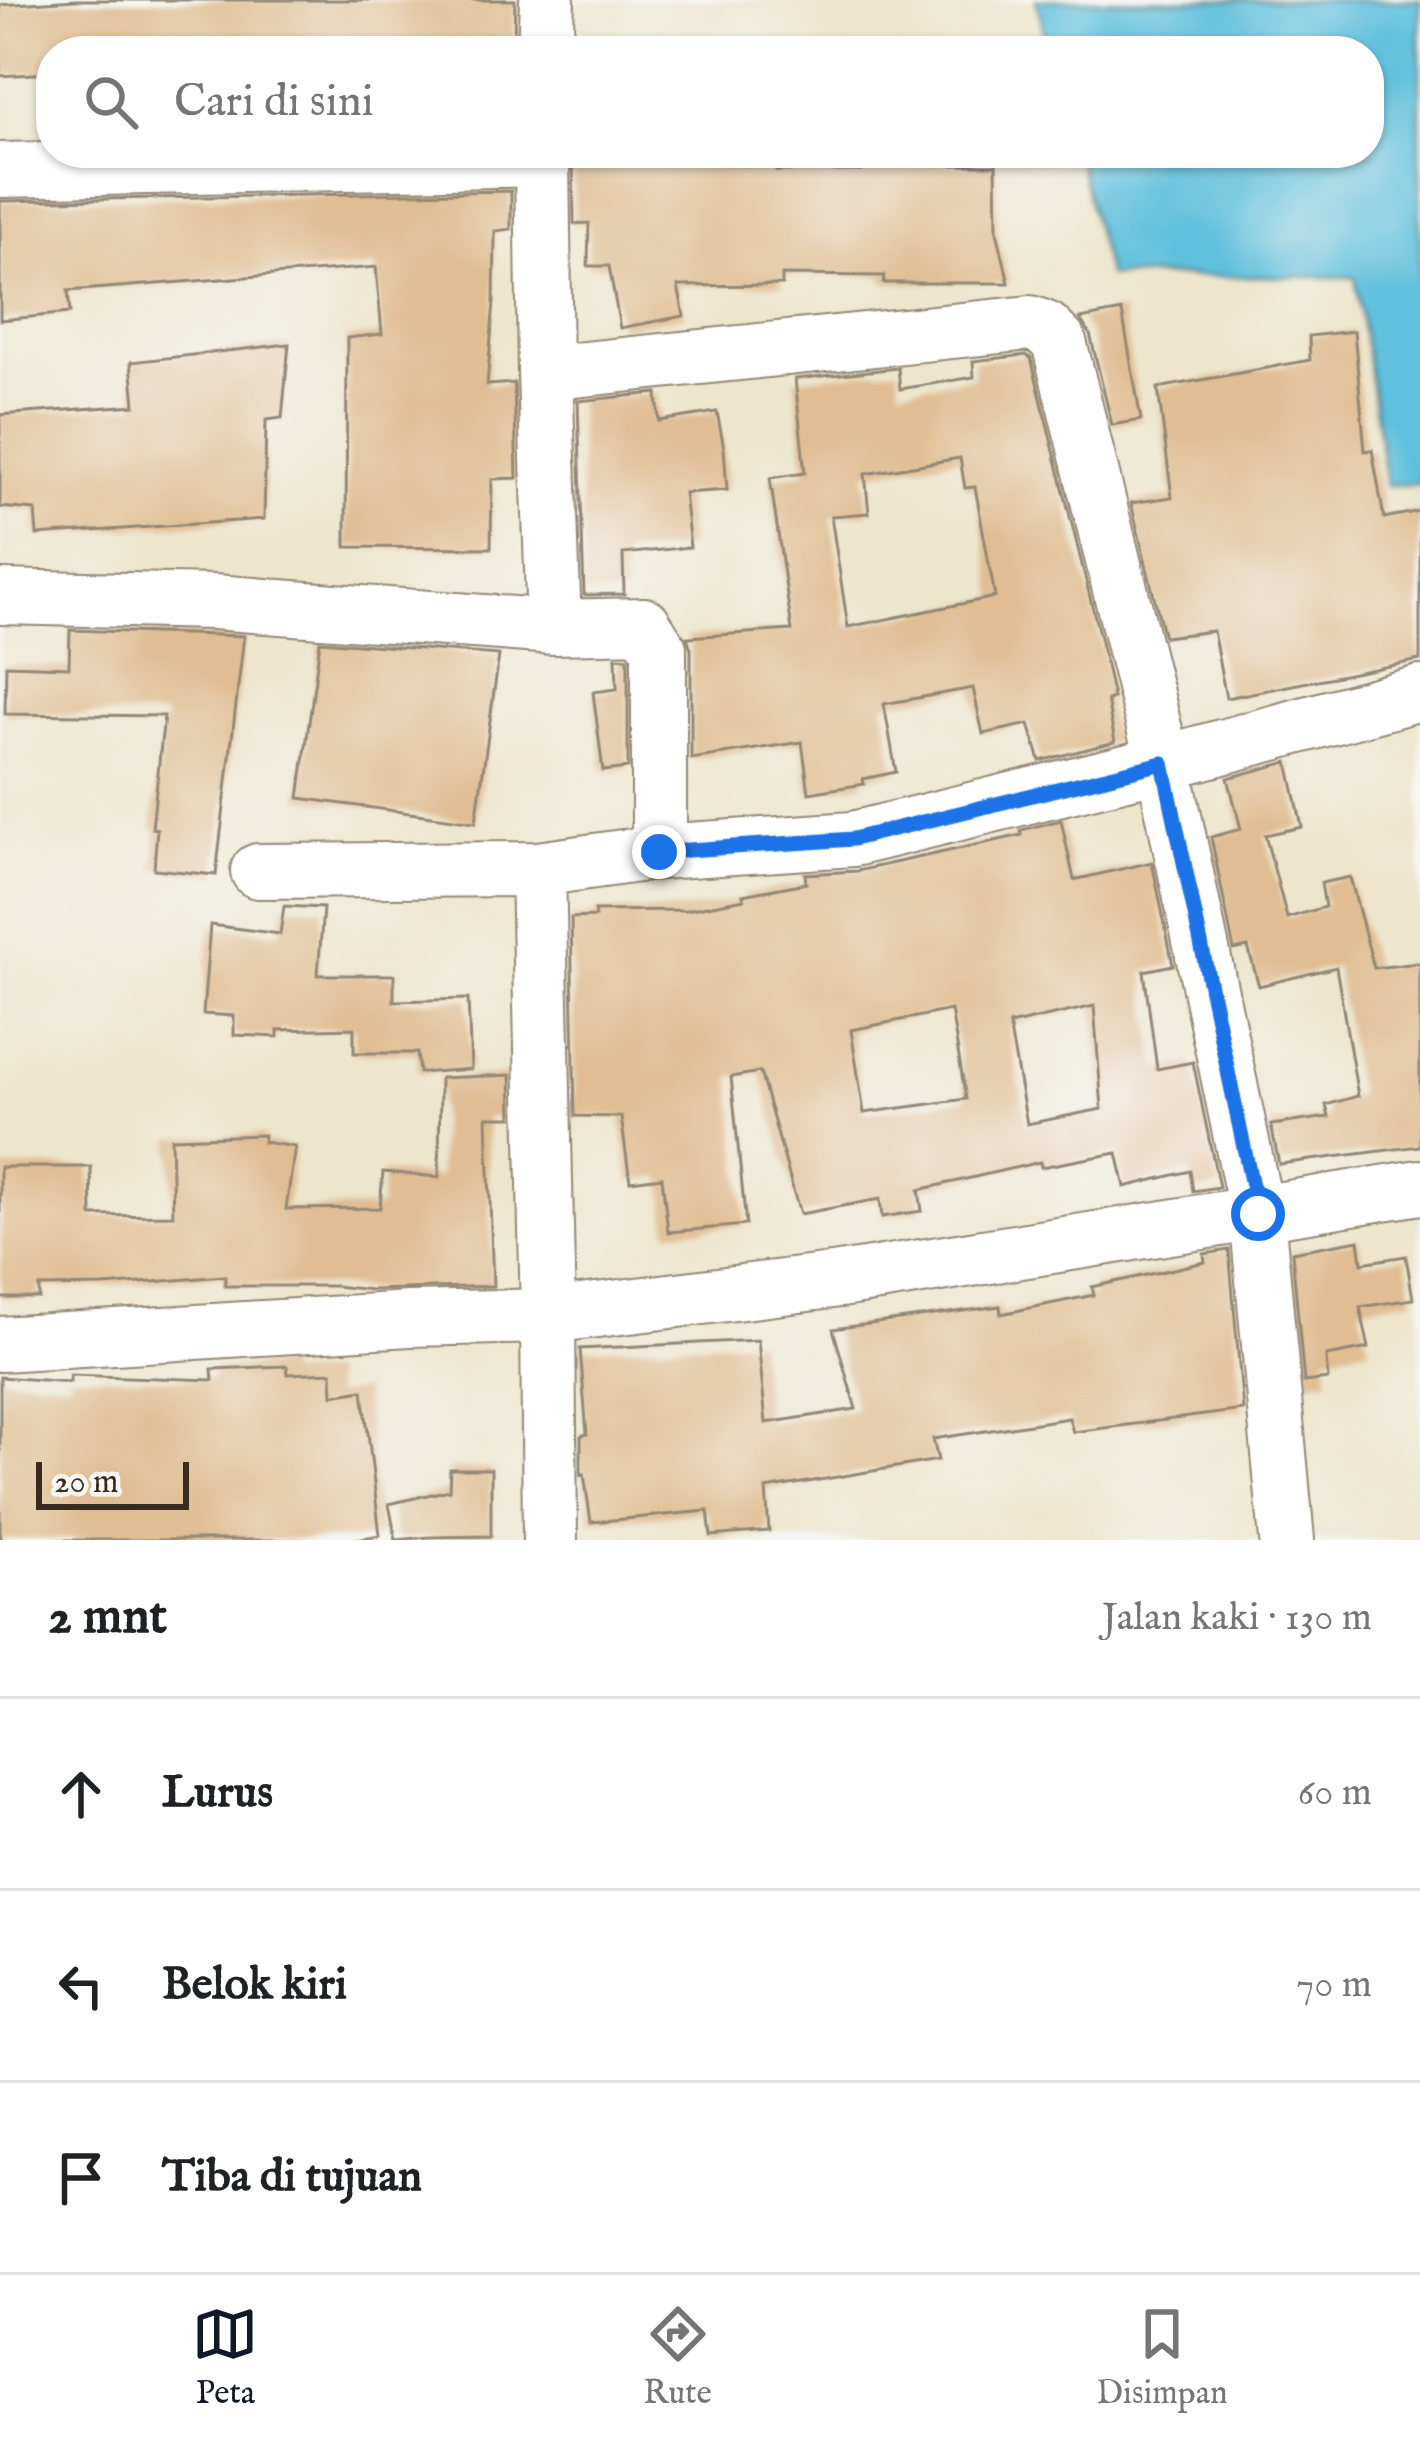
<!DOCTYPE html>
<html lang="id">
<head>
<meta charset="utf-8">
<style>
  :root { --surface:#fff; --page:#f2f2f2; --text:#202124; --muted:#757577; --line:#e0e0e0; --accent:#111827 }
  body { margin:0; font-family:"IM FELL English",serif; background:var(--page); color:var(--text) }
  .scale { position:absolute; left:36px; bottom:30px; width:153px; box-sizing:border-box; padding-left:12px; border:6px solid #3b2a1e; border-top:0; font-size:33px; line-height:42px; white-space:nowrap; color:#3b2a1e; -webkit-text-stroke:9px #f6f6f2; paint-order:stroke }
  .stop { position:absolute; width:36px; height:36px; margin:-27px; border:9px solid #1a73e8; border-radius:50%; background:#fff }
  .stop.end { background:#1a73e8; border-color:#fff; box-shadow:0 3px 12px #0008 }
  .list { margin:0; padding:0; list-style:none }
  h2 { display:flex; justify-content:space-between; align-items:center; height:156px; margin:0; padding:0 48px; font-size:51px }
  h2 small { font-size:39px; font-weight:400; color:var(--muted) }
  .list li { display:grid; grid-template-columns:78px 1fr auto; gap:36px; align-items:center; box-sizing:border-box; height:192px; padding:0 48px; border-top:3px solid var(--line) }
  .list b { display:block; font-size:45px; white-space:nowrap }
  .list em { font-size:39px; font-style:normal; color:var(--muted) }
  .icon { flex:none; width:66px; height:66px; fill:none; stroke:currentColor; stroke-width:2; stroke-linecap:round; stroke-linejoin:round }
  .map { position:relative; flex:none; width:1420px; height:1540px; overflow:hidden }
  .search { position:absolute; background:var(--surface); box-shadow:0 3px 9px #0004; left:36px; right:36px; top:36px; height:132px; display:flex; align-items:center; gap:30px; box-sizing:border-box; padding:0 42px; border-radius:48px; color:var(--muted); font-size:45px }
  .sheet { height:732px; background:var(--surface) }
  nav { display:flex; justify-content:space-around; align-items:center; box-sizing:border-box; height:168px; border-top:3px solid var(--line); background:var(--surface); font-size:33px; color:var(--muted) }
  nav a { display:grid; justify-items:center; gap:6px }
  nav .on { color:var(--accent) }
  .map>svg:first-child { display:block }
</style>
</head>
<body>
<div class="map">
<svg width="1420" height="1540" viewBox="0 0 1420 1540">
  <rect width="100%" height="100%" fill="#f6f6f2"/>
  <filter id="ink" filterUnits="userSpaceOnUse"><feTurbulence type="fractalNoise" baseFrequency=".00833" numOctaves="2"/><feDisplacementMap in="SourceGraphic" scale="24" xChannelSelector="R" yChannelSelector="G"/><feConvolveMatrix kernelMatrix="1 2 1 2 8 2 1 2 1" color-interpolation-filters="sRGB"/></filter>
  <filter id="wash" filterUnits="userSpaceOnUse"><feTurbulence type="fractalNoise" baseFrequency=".004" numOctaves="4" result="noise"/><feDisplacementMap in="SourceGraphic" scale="48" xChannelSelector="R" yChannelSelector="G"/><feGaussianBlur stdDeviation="2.7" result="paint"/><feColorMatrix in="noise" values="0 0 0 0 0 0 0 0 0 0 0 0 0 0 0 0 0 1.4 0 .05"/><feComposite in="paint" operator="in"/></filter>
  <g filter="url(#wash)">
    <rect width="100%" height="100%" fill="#ede6cd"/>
    <path fill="#5ec0dd" stroke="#4c757e" stroke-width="3" d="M 1036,0 L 1420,0 L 1420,484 L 1386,485 L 1355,277 L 1108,276 L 1076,153 L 1369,153 L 1369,51 L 1049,51 Z"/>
    <g id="blocks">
      <path fill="#e0bd93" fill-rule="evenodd" d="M 76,0 L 515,0 L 514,39 L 483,42 L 484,51 L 51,51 L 51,73 L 0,76 L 0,5 Z
        M 929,153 L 929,165 L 996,165 L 997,231 L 1009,283 L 883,283 L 884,276 L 782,275 L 782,285 L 678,286 L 684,316 L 620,328 L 609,266 L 588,266 L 589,223 L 574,224 L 573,158 L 653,160 L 654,157 L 776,168 L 776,171 L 862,171 L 862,154 Z
        M 511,191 L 511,229 L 495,231 L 494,302 L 487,385 L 514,383 L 517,478 L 492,479 L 491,548 L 346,547 L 347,338 L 382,334 L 376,267 L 68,291 L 70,313 L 0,320 L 0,201 Z
        M 1122,311 L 1141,420 L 1112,425 L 1090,334 L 1080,319 Z
        M 1354,331 L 1365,451 L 1372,450 L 1384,518 L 1420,511 L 1420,660 L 1226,698 L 1213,631 L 1164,637 L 1131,503 L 1172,497 L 1158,388 L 1310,360 L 1309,336 Z
        M 289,344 L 282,418 L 266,420 L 264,519 L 37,535 L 35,510 L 0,507 L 0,415 L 135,405 L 131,362 Z
        M 1026,355 L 1031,358 L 1102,646 L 1113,698 L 1107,700 L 1115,742 L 1040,761 L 1029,724 L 983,734 L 973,688 L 884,704 L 896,772 L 863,779 L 864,784 L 809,793 L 802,742 L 691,759 L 691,649 L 687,637 L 792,630 L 770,478 L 805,473 L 795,379 L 898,368 L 900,389 L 974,377 L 973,361 ZM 960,458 L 965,488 L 975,487 L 995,597 L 848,627 L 831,516 L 869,513 L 865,474 Z
        M 657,393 L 659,421 L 717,412 L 724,448 L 727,490 L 684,493 L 690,547 L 623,554 L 624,594 L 584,595 L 578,401 Z
        M 70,630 L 244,636 L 216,875 L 154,869 L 157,829 L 152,828 L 164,716 L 5,714 L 6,665 L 69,667 Z
        M 320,641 L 499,655 L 476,822 L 299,798 Z
        M 616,657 L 628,658 L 628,768 L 603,771 L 593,692 L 617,689 Z
        M 1288,762 L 1302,827 L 1265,835 L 1287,918 L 1325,907 L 1321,883 L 1350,877 L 1374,968 L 1420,963 L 1420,1146 L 1279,1164 L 1271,1125 L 1329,1117 L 1326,1105 L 1358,1096 L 1336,967 L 1259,986 L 1248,947 L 1234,950 L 1211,837 L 1241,829 L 1228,778 Z
        M 1061,820 L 1074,880 L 1152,862 L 1173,965 L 1144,971 L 1157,1069 L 1193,1062 L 1219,1187 L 1193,1191 L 1190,1171 L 1125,1187 L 1117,1153 L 1041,1167 L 1040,1162 L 919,1190 L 922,1211 L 882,1217 L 880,1199 L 800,1214 L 760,1072 L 731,1077 L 746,1225 L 668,1232 L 662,1177 L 630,1181 L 621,1117 L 575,1116 L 571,918 L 595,917 L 594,911 L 686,910 L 744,899 L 743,895 L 806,883 L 805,874 L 857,871 L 1022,835 L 1021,830 ZM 1094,1006 L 1102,1109 L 1027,1124 L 1009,1025 ZM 951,1010 L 966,1099 L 864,1113 L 851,1030 Z
        M 284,906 L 323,908 L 318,975 L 394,975 L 394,1001 L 468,999 L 471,1069 L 419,1073 L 417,1053 L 354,1053 L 354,1028 L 278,1030 L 278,1037 L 234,1035 L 234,1016 L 203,1014 L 210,925 L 280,934 Z
        M 511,1075 L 512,1117 L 487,1117 L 493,1286 L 371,1290 L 335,1286 L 225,1286 L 225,1276 L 104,1286 L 39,1287 L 39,1298 L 0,1298 L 0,1167 L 91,1167 L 92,1216 L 173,1215 L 171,1138 L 264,1135 L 263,1142 L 295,1147 L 286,1209 L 380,1208 L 383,1172 L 439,1177 L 440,1078 Z
        M 1359,1240 L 1362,1263 L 1406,1256 L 1413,1299 L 1360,1307 L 1369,1348 L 1326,1356 L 1328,1379 L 1304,1382 L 1292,1252 Z
        M 1229,1250 L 1243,1410 L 1073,1432 L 1069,1418 L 933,1439 L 938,1460 L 766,1489 L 769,1531 L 711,1536 L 708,1511 L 591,1522 L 584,1474 L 581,1475 L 581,1436 L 587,1434 L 580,1349 L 758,1340 L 766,1423 L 856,1409 L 833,1329 L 1000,1306 L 1001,1314 L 1094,1295 L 1092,1287 L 1205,1262 L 1204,1254 Z
        M 287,1366 L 288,1374 L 332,1372 L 333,1395 L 363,1390 L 380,1535 L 351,1540 L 0,1540 L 0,1377 L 70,1382 L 70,1375 L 213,1380 L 212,1369 Z
        M 450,1469 L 491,1469 L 491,1536 L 430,1537 L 396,1540 L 389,1504 L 449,1490 Z"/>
    </g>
  </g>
  <g filter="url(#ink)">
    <use href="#blocks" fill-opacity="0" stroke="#948876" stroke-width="3"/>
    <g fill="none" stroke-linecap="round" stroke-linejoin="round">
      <defs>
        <path id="minor" d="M 545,51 L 547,0
          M 0,170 L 542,159 L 545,373 L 1030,323 L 1046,329 L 1059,342 L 1163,763 L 1257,1214 L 1287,1540
          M 545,373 L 554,627
          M 0,597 L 213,602 L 554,627 L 644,625 L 659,649 L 659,852
          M 538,869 L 548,1316 L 550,1540
          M 258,871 L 538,869 L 659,852 L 853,839 L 1163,763 L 1420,693
          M 0,1344 L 409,1319 L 548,1316 L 840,1280 L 1420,1187"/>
      </defs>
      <use href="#minor" stroke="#948876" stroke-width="58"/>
      <use href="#minor" stroke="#fff" stroke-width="54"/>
    </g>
  </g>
  <g fill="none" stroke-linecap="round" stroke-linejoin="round" filter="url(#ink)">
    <path stroke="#1a73e8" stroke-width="15" d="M 659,852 L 853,839 L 1163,763 L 1258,1214"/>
  </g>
</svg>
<div class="scale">20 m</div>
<div class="stop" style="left:1258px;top:1214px"></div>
<div class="stop end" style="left:659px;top:852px"></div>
<div class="search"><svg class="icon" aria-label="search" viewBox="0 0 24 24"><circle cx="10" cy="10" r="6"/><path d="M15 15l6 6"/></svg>Cari di sini</div>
</div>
<section class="sheet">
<h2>2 mnt<small>Jalan kaki · 130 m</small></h2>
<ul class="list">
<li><svg class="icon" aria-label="ahead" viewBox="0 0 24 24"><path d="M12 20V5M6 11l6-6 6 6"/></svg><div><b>Lurus</b></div><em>60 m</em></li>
<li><svg class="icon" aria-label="left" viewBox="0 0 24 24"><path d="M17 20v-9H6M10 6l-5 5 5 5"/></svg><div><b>Belok kiri</b></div><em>70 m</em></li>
<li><svg class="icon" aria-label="arrive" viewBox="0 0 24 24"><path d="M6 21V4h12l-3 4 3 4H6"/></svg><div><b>Tiba di tujuan</b></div></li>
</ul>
</section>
<nav>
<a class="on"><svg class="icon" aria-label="map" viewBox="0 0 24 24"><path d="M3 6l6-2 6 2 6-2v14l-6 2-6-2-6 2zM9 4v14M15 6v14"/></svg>Peta</a>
<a><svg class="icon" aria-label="directions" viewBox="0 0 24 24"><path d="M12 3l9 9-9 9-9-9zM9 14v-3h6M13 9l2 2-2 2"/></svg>Rute</a>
<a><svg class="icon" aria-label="saved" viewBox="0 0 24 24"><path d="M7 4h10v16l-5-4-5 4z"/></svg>Disimpan</a>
</nav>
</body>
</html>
